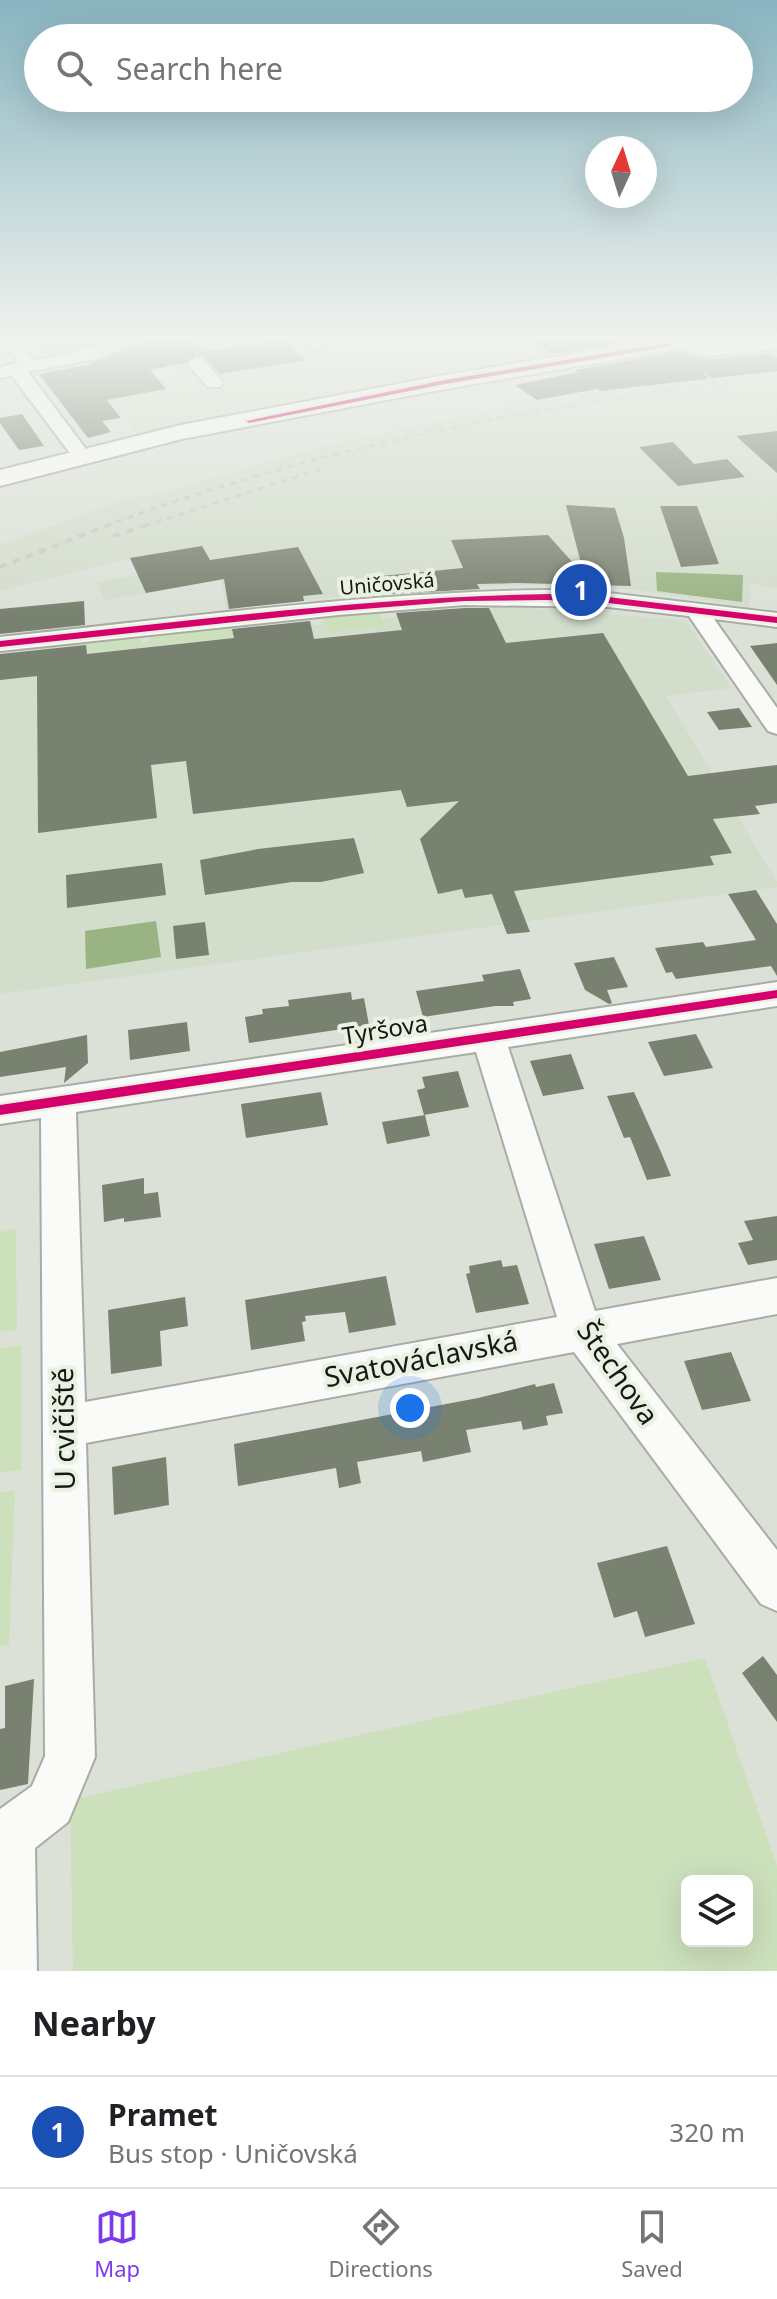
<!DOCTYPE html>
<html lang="en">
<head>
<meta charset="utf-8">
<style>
  :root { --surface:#fff; --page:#f2f2f2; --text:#202124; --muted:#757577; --line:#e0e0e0; --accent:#7c3aed }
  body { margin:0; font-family:"Noto Sans",sans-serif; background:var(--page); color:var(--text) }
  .controls { position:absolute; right:24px; bottom:24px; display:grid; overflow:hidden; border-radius:12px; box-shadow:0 8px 32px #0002 }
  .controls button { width:72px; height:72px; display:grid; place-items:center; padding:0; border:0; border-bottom:2px solid var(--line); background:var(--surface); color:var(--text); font:40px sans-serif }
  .compass { position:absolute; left:585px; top:136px; width:72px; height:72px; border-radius:50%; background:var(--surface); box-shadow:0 8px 32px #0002; rotate:4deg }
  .you { position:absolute; left:410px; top:1408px; width:28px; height:28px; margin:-20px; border:6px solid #fff; border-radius:50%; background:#1a73e8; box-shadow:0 0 0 12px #1a73e833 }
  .badge { display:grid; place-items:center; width:52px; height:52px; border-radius:50%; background:var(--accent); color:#fff; font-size:26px; font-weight:700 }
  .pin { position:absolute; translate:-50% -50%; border:4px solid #fff; box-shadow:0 2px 8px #0006 }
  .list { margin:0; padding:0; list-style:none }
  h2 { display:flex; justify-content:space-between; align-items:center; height:104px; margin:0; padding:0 32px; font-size:34px }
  h2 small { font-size:26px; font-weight:400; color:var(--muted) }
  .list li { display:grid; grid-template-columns:52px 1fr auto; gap:24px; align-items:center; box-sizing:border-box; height:112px; padding:0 32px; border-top:2px solid var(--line) }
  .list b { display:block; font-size:30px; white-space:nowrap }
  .list p { margin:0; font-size:26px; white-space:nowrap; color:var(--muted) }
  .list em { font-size:26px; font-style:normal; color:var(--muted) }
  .icon { flex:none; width:44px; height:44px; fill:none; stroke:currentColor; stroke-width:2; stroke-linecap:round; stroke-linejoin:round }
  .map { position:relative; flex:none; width:777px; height:1971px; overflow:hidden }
  .search { position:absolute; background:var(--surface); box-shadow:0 8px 32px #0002; left:24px; right:24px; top:24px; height:88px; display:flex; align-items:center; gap:20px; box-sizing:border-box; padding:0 28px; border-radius:44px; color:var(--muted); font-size:30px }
  .sheet { height:216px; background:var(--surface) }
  nav { display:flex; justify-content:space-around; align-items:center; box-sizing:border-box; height:112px; border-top:2px solid var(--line); background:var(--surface); font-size:22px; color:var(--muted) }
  nav a { display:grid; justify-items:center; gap:4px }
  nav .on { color:var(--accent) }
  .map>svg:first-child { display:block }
</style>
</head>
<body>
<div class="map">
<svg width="777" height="1971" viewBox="0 0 777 1971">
  <rect width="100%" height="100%" fill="#dce1d8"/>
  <path fill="#d3ddcc" d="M 293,337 L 672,337 L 673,338 L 137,435 L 106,395 L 185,381 L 174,365 L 187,363 L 181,355 Z
    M 777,371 L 777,588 L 751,584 L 749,607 L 630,589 L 528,585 L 421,588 L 226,609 L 221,580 L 105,600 L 97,582 L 138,575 L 130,558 L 0,590 L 0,545 L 124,499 L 160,494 L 320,447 L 537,400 Z
    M 502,606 L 685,620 L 732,688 L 666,696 L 777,882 L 777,887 L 0,994 L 0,656 Z"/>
  <path fill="#cce0bc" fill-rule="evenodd" d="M 28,337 L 125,337 L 45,359 Z
    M 380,613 L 384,626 L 327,631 L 323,618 Z
    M 242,626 L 245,636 L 150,645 L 149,636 Z
    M 141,636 L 142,647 L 41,657 L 40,648 Z
    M 16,1229 L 17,1329 L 0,1332 L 0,1232 Z
    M 21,1345 L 21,1470 L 0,1473 L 0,1348 Z
    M 15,1490 L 9,1645 L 0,1647 L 0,1492 Z
    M 705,1658 L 777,1866 L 777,1971 L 73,1971 L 70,1800 ZM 687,1881 L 747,1881 L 747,1941 L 687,1941 Z"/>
  <path fill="#99b383" d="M 656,572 L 743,575 L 742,602 L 657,591 Z
    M 156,921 L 161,957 L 86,969 L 85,931 Z"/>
  <path fill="#798170" d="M 160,337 L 189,337 L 203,352 L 283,339 L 305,360 L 220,374 L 204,357 L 196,355 L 185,363 L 150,370 L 166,389 L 107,400 L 121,418 L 102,421 L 111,432 L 88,438 L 39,374 L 87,365 Z
    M 528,337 L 656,337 L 552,354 Z
    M 678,352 L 710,359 L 771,353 L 777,358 L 777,371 L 600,391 L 597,389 L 537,400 L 515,385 L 578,372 L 575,370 Z
    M 22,414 L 44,446 L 19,450 L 0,423 L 0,418 Z
    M 777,431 L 777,473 L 736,436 Z
    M 673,442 L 694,464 L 727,459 L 745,477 L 678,486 L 639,447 Z
    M 566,505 L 615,508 L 624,538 L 631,586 L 518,583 L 477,584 L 480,589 L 389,594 L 382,576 L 463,568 L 451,540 L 548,535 L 584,575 Z
    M 660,506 L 697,506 L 719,564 L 681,567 Z
    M 202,546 L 210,560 L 298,547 L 323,594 L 303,596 L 304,601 L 229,609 L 224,579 L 146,593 L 130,558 Z
    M 84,601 L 85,625 L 0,634 L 0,609 Z
    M 464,608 L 489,608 L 506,643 L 603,633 L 688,776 L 777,765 L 777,803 L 755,806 L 760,814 L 713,819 L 732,853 L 710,856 L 714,865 L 514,891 L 530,932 L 507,934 L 492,894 L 465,898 L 462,889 L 438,894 L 420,839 L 459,801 L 407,807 L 401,790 L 193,814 L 186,761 L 151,765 L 157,818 L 38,833 L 37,676 L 0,680 L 0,654 L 86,645 L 87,654 L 234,638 L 232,629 L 310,621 L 314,639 L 402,630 L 396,613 Z
    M 777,643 L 777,685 L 750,646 Z
    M 739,708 L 752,727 L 719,730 L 707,712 Z
    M 354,838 L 364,873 L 321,882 L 292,882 L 205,895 L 200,860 L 258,849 Z
    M 162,863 L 166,895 L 67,908 L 66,875 Z
    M 756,890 L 777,924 L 777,976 L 771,966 L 676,979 L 672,972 L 666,973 L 655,948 L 703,942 L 706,947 L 756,940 L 728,894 Z
    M 205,922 L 209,955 L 176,959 L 173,926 Z
    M 614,957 L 628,987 L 607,990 L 612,1003 L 609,1004 L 585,990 L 574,963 Z
    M 520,969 L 531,999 L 513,1002 L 514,1006 L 495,1006 L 423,1017 L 416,991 L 484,981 L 482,975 Z
    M 351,992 L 352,1000 L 364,998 L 369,1025 L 249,1043 L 245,1017 L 263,1014 L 262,1009 L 289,1006 L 288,1000 Z
    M 187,1022 L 190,1051 L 130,1060 L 128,1030 Z
    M 696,1034 L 713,1068 L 664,1076 L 648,1042 Z
    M 87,1035 L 88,1063 L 64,1083 L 66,1067 L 0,1077 L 0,1052 Z
    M 571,1054 L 584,1089 L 543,1096 L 530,1061 Z
    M 458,1071 L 469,1107 L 424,1115 L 417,1090 L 425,1088 L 422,1077 Z
    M 321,1092 L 328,1125 L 246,1138 L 241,1104 Z
    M 634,1092 L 661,1152 L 671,1176 L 647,1180 L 630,1137 L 624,1138 L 607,1096 Z
    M 425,1115 L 430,1136 L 387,1144 L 382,1122 Z
    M 144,1178 L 144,1194 L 158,1192 L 161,1217 L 124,1222 L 124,1218 L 104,1222 L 102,1185 Z
    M 777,1216 L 777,1260 L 748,1265 L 738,1243 L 753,1240 L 744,1221 Z
    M 644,1236 L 661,1280 L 609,1289 L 594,1244 Z
    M 501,1260 L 503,1267 L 517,1265 L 529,1304 L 476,1313 L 466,1274 L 470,1273 L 469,1266 Z
    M 386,1276 L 396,1325 L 349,1333 L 345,1312 L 305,1316 L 306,1321 L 302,1322 L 305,1341 L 251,1350 L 245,1300 Z
    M 185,1297 L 188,1326 L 160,1331 L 162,1366 L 111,1374 L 108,1310 Z
    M 731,1352 L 751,1401 L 702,1410 L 684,1361 Z
    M 554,1383 L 563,1413 L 546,1416 L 548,1425 L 523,1430 L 521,1421 L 466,1430 L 471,1452 L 423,1462 L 421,1451 L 357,1462 L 361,1483 L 339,1488 L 336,1468 L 238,1486 L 234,1444 L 478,1398 L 535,1384 L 536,1387 Z
    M 166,1457 L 169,1505 L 114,1515 L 112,1467 Z
    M 667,1546 L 695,1624 L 645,1637 L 637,1611 L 614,1618 L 597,1563 Z
    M 763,1656 L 777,1675 L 777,1722 L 742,1673 Z
    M 34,1679 L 28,1784 L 0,1790 L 0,1729 L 5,1728 L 5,1686 Z"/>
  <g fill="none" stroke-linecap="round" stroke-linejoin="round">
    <defs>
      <path id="minor" d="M 0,337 L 16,337 L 34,361 C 72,354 116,337 153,337 L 96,359 L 28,372 L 85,448 L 76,454 L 69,452 L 12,376 L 0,378 L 0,368 L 18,362 Z
        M 302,337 L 319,337 L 323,343 L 315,348 L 309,346 Z
        M 674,339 L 710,346 L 777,339 L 777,349 L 710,356 L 668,347 L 666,344 Z
        M 196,358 L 202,359 L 220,379 L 223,383 L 220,387 L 208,387 L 190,367 L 188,363 Z
        M 548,590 L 608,593 L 777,613 L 777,627 L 714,619 L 777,708 L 777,734 L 768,731 L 689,616 L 608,607 L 464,605 L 338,615 L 0,651 L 0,637 C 182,618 365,592 548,590 Z
        M 777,982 L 777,1006 L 508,1047 L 595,1311 L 777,1278 L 777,1314 L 617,1344 L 777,1550 L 777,1611 L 761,1604 L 574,1352 L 86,1443 L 95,1757 L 68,1822 L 35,1848 L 37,1971 L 0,1971 L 0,1809 L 32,1786 L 45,1756 L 41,1118 L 0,1124 L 0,1096 ZM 476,1052 L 557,1317 L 85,1402 L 76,1112 Z"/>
      <path id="major" d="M 675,337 L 725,337 L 714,343 L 445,389 L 182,439 L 0,486 L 0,470 L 181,425 L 445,375 Z"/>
    </defs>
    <use href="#minor" stroke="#a8aca5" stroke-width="4"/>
    <use href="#major" stroke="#a8aca5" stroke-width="4"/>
    <path stroke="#bfc1bd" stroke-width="3" stroke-dasharray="3 2" stroke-linecap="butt" d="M 332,340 L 350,337
      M 276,365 L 283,371
      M 704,373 L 733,397"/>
    <use href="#minor" fill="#fafaf9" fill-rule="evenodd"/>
    <use href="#major" fill="#fafaf9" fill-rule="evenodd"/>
    <path stroke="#c8cac8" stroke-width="3" stroke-dasharray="6 6" stroke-linecap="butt" d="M 105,526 C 323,445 548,403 777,376
      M 144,526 L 327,467"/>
    <path stroke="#c8cac8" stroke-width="4" stroke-dasharray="7 7" stroke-linecap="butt" d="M 113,536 L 150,524
      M 0,567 L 111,524"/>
    <defs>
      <path id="cycleway" d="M 669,343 L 671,346 L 445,384 L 249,423 L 246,421 L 445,380 Z
        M 548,594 L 608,597 L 777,617 L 777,623 L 608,603 L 548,600 L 464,601 L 338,611 L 0,647 L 0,641 C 182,622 365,597 548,594 Z
        M 777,990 L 777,998 L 0,1115 L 0,1105 Z"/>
    </defs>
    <use href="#cycleway" stroke="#e9f2e2" stroke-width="5"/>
    <use href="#cycleway" fill="#d6006c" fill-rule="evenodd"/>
  </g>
  <linearGradient id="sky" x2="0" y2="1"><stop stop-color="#88b4c0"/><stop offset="0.55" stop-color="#eff2ed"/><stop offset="1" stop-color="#eff2ed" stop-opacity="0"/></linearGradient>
  <rect width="777" height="613" fill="url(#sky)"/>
  <g text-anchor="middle" stroke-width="8" stroke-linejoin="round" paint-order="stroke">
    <g font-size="20" fill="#161913" stroke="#e9f2e2">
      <text transform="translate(387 584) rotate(-5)" y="7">Uničovská</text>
    </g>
    <g font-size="24" fill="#161913" stroke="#e9f2e2">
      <text transform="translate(385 1030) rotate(-9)" y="8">Tyršova</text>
    </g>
    <g font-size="28" fill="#161913" stroke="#e9f2e2">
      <text transform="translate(421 1359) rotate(-11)" y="10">Svatováclavská</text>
      <text transform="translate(618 1373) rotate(55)" y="10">Štechova</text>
      <text transform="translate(64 1429) rotate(-91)" y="10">U cvičiště</text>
    </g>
  </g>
</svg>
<div class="controls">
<button><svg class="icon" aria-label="layers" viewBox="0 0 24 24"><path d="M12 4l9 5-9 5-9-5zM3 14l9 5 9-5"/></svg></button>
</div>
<svg class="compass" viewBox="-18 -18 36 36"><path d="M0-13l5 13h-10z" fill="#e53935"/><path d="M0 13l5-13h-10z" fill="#757577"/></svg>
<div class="you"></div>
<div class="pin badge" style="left:581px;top:590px;background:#1a4fb4">1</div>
<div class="search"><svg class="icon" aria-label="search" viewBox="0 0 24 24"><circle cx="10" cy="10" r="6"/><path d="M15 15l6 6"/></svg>Search here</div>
</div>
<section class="sheet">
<h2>Nearby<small></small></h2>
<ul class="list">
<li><span class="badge" style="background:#1a4fb4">1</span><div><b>Pramet</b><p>Bus stop · Uničovská</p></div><em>320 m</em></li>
</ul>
</section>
<nav>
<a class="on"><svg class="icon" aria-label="map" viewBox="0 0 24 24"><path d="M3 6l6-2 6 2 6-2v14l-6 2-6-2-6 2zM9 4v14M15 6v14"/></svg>Map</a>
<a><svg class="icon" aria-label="directions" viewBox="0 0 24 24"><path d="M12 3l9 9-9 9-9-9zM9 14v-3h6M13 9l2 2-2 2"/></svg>Directions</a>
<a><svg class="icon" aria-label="saved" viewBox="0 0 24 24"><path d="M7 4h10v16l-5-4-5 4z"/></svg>Saved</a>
</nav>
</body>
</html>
